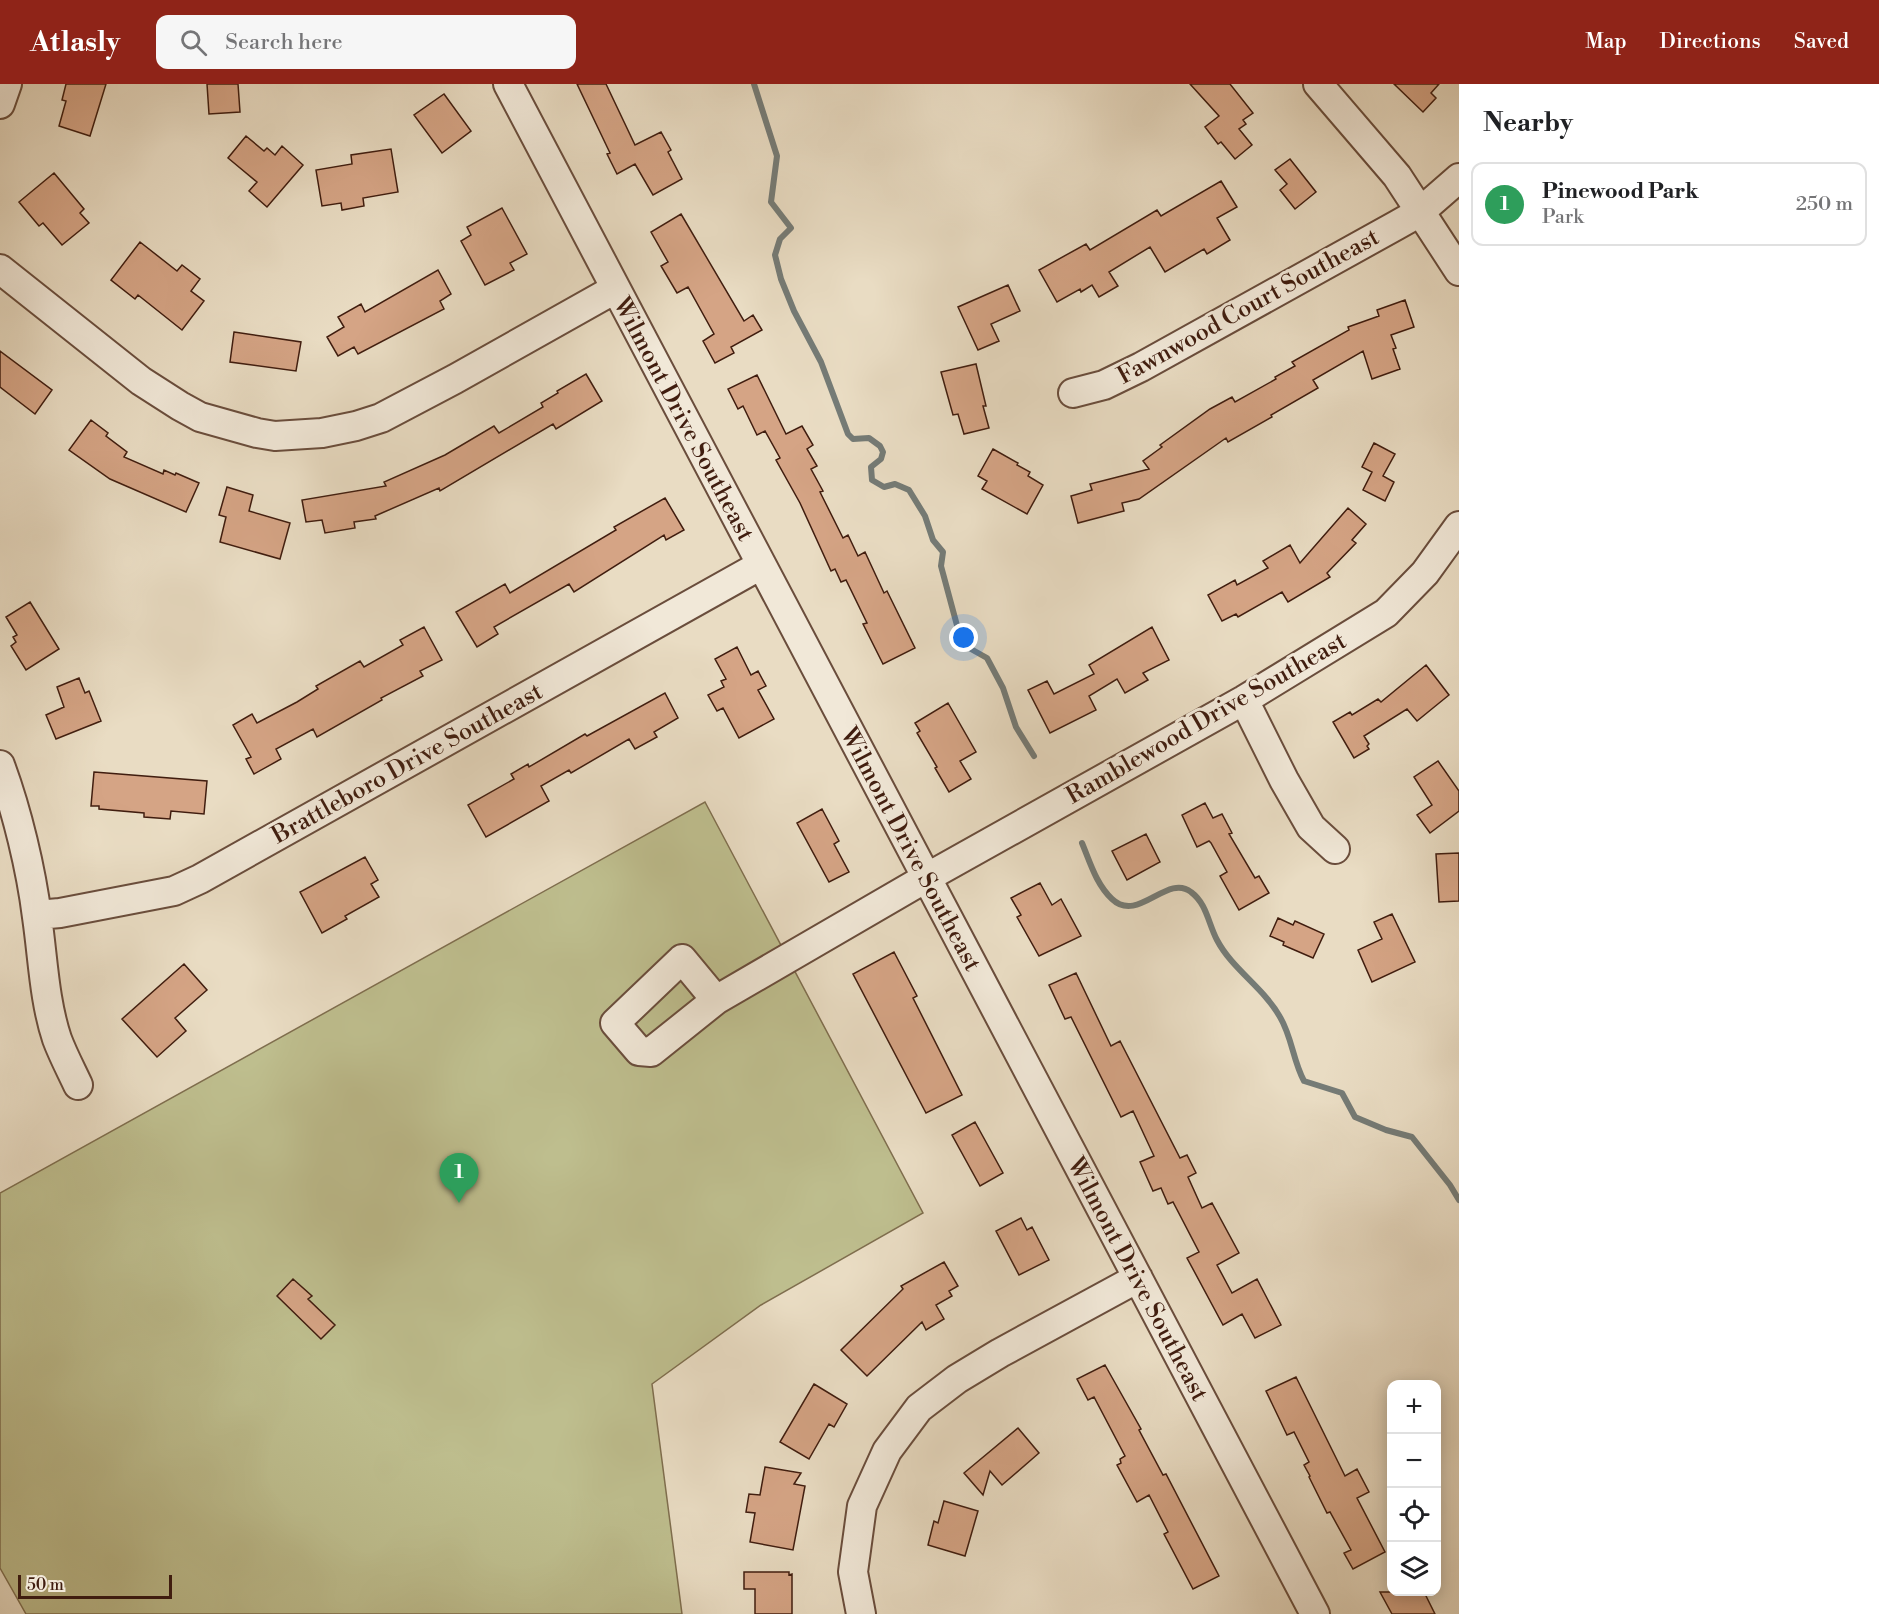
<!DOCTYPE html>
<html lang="en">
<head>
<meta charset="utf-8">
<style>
  :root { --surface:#fff; --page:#f6f6f6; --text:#202124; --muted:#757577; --line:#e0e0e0; --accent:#8f2418 }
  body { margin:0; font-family:"Libre Bodoni",serif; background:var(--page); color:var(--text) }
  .controls { position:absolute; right:18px; bottom:18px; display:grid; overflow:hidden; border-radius:12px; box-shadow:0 3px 15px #0003 }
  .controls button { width:54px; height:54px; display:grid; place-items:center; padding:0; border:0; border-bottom:2px solid var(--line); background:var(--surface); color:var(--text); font:30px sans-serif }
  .scale { position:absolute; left:18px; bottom:15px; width:154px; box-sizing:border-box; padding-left:6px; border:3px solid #401d0f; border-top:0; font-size:16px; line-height:21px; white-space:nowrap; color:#401d0f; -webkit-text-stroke:4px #f1e8d8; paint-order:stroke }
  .you { position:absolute; left:964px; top:554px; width:21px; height:21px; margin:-15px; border:4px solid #fff; border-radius:50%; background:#1a73e8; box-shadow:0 0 0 9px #1a73e833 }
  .badge { display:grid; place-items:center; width:39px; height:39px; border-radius:50%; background:var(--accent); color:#fff; font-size:20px; font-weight:700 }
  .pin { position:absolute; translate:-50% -50px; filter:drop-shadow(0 2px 3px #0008) }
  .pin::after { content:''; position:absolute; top:32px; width:21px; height:18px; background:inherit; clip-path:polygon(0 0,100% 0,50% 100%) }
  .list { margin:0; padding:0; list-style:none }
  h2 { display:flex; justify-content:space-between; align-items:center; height:78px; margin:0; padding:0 24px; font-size:26px }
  h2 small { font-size:20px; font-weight:400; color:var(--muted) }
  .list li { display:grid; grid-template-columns:39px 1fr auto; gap:18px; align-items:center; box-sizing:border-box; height:84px; margin:0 12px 12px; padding:0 12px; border:2px solid var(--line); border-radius:12px }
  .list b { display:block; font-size:22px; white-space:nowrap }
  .list p { margin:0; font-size:20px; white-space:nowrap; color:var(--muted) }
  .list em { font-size:20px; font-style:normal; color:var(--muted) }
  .icon { flex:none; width:33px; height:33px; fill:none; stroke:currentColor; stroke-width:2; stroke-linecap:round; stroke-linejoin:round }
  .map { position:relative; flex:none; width:1459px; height:1530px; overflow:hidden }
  header { display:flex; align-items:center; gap:36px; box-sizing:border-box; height:84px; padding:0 30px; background:var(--accent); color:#fff }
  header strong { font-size:28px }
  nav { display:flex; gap:33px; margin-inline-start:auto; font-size:21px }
  .search { width:420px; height:54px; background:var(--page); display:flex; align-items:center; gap:15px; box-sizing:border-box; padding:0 21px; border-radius:12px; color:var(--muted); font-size:22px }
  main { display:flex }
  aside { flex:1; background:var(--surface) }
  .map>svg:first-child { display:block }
</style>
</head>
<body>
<header>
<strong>Atlasly</strong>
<div class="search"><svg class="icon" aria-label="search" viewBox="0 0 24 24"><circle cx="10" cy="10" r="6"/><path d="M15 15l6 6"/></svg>Search here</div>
<nav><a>Map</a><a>Directions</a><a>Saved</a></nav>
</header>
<main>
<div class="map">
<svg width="1459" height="1530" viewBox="0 0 1459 1530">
  <rect width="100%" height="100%" fill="#e9dcc3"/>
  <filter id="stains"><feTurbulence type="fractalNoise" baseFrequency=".00333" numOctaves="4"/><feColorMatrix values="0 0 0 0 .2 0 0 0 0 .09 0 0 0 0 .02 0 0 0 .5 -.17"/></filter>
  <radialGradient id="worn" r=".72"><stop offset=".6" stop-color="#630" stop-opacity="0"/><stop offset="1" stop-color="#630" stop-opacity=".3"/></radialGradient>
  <path fill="#bebe8e" stroke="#7f6e4e" stroke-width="1.5" d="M 705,718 L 923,1129 L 761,1221 L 652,1300 L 682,1530 L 26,1530 L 0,1484 L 0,1109 Z"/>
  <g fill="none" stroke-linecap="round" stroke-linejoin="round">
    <path stroke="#757b76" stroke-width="6" d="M 754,0 L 777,72 L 771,118 L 791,144 L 780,155 L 775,171 L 781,195 L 794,227 L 821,278 L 848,350 L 853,355 L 869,354 L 880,362 L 883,368 L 881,375 L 871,383 L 872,396 L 884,403 L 895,400 L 909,406 L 925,432 L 933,456 L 943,468 L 941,482 L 962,560 L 987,574 L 1003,604 L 1016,643 L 1034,672
      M 1082,759 C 1090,778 1096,800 1112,815 C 1138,840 1167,789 1191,808 C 1207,820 1208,839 1217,856 C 1232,885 1264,904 1280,933 C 1292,953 1293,977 1304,997 L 1342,1009 L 1355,1033 L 1386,1046 L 1412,1053 L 1450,1101 L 1459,1116"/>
  </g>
  <path fill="#d5a485" stroke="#401d0f" stroke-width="1.5" d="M 66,0 L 106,0 L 90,52 L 59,42 L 66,17 L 62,16 Z
    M 207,0 L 238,0 L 240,28 L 209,30 Z
    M 577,0 L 606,0 L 635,61 L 661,48 L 671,66 L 668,68 L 682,95 L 653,111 L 635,80 L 617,90 L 607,70 L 610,69 Z
    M 1190,0 L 1230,0 L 1253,29 L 1243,36 L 1246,40 L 1239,45 L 1252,61 L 1235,75 L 1221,58 L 1218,60 L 1205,43 L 1219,32 Z
    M 1394,0 L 1439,0 L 1431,9 L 1436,14 L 1423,28 Z
    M 444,10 L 471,47 L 442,69 L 414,31 Z
    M 246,52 L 264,67 L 267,64 L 275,71 L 282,62 L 303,81 L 267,123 L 249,107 L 257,98 L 228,74 Z
    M 391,65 L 398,108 L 363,114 L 364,122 L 342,126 L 341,119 L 322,122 L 316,86 L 352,80 L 351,71 Z
    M 1290,75 L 1316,108 L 1295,125 L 1280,106 L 1287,100 L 1275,86 Z
    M 54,89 L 84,125 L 80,129 L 89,139 L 62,161 L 43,139 L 39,142 L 19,118 Z
    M 1221,97 L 1237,123 L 1217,134 L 1230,156 L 1207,170 L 1204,165 L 1165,188 L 1150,163 L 1109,188 L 1118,202 L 1099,213 L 1092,201 L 1081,208 L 1080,205 L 1057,218 L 1039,186 L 1086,160 L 1090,166 L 1157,126 L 1161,132 Z
    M 502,124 L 527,170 L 510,179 L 514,186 L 485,201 L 461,157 L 471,151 L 467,143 Z
    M 681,130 L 744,237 L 753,231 L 762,246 L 731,263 L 734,269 L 715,279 L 703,257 L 714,250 L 688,203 L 677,209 L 661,182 L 668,178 L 651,148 Z
    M 140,158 L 177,187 L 182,181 L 200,195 L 191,207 L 204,217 L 182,246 L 138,211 L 135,215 L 111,196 Z
    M 438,186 L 451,210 L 440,217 L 444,225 L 358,270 L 354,263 L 338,272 L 327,253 L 344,243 L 338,233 L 361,220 L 365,228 Z
    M 1008,201 L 1020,227 L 991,240 L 999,257 L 978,266 L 958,223 Z
    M 1405,216 L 1414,243 L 1391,251 L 1396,264 L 1393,265 L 1400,285 L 1372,295 L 1363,267 L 1313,296 L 1318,304 L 1271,331 L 1272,333 L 1228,358 L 1226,354 L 1139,415 L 1122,419 L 1124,427 L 1078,439 L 1071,412 L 1092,406 L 1090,400 L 1149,385 L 1143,377 L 1162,363 L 1160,361 L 1210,325 L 1232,313 L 1235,318 L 1276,295 L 1275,293 L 1295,282 L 1292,278 L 1349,246 L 1348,243 L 1379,232 L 1377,226 Z
    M 234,248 L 301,258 L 296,287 L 230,278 Z
    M 0,267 L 52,306 L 35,330 L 0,303 Z
    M 976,280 L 986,322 L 983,322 L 989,344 L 964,350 L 958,330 L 953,331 L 941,288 Z
    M 586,290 L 602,317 L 556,345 L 553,340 L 440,407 L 439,404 L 375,432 L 376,435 L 354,438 L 355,444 L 325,449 L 322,436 L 306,438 L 302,416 L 386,402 L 384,398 L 445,371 L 494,342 L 499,349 L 543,323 L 541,319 L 558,309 L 557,307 Z
    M 757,291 L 786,350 L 802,342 L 813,361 L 807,365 L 817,382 L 811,385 L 823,407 L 820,408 L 843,454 L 848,451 L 858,472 L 865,468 L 884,509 L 887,507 L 915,564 L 883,580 L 863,540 L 867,539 L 846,496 L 841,498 L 835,485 L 831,487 L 800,419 L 776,376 L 780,374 L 765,347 L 757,351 L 743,322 L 738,325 L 728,305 Z
    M 91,336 L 108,349 L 106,352 L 127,368 L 124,373 L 163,390 L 164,386 L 175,391 L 176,389 L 199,399 L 186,428 L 110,395 L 69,366 Z
    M 1374,359 L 1395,370 L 1383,392 L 1394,398 L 1385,417 L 1363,406 L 1372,388 L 1362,383 Z
    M 993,365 L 1018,379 L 1017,381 L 1030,388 L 1028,392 L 1043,401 L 1027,430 L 982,405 L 987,397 L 978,392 Z
    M 227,403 L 253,411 L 249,427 L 290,439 L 280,475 L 220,458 L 226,433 L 219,431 Z
    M 665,414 L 684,446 L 666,456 L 664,451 L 574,508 L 569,500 L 494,543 L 498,550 L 477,563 L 456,528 L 505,500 L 510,509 L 616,446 L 614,443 Z
    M 1348,424 L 1366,440 L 1352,456 L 1356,459 L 1327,489 L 1330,493 L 1288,518 L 1282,508 L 1238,533 L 1236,530 L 1222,537 L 1208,511 L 1235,496 L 1237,501 L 1268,484 L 1263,477 L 1290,461 L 1300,479 Z
    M 30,518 L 59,565 L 26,586 L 11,562 L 16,558 L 13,553 L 17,551 L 6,533 Z
    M 424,543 L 442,576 L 420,587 L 423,592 L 381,614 L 382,616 L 317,653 L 313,645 L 276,665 L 281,675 L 254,690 L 246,675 L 251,673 L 233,641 L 252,630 L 257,639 L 297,618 L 318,605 L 316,602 L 360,577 L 364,583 L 403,561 L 400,556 Z
    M 1152,543 L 1169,576 L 1143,589 L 1148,596 L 1125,609 L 1117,595 L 1089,612 L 1096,626 L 1050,649 L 1028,606 L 1047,597 L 1054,610 L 1094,590 L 1089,581 Z
    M 737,563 L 751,591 L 758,587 L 766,602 L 758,606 L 774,635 L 739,654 L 723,624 L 717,627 L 708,611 L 724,603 L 721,597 L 726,595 L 715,575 Z
    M 1426,581 L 1449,611 L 1417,637 L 1407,625 L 1364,652 L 1369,660 L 1367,662 L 1369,665 L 1354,674 L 1333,638 L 1350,628 L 1352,631 L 1378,615 L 1381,618 Z
    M 79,594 L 85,609 L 89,607 L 101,637 L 56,655 L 46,631 L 64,623 L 57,603 Z
    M 665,609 L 678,634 L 654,648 L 657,653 L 635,665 L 629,655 L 571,689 L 569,686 L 541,702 L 549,717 L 486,753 L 468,721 L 514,695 L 511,690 L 528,680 L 529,683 L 585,650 L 587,652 Z
    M 948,619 L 976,668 L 960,677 L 971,695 L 949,708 L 935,684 L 937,683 L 917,649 L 920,647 L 915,639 Z
    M 1438,677 L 1459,707 L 1459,727 L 1430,749 L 1417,731 L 1432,721 L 1414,693 Z
    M 94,688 L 207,697 L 204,730 L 171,727 L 170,735 L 144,733 L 144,729 L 99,725 L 99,722 L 91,722 Z
    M 1205,719 L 1213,734 L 1222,730 L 1232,749 L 1229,750 L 1255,794 L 1259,792 L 1269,809 L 1239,826 L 1220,792 L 1227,788 L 1211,759 L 1209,757 L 1197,763 L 1182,731 Z
    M 822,725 L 839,757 L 834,760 L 849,788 L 829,798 L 797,739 Z
    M 1146,750 L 1160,778 L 1127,796 L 1112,767 Z
    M 1459,769 L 1459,817 L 1439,818 L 1436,770 Z
    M 365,773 L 378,796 L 371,800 L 379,813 L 345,832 L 347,835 L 322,849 L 300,808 Z
    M 1040,799 L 1052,821 L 1061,815 L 1081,852 L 1039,872 L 1017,833 L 1021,831 L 1011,814 Z
    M 1392,830 L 1415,878 L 1372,898 L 1358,866 L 1382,855 L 1374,838 Z
    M 1278,834 L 1293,841 L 1295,837 L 1324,850 L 1313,874 L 1283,861 L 1284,858 L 1270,852 Z
    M 894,868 L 917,912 L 913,914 L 962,1011 L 926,1029 L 853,890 Z
    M 184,880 L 207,906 L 175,934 L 186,947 L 157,973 L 122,935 Z
    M 1076,889 L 1111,962 L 1120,957 L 1180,1074 L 1187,1071 L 1196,1089 L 1188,1093 L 1202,1124 L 1212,1119 L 1239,1169 L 1217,1181 L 1232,1209 L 1257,1195 L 1281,1241 L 1255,1254 L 1242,1230 L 1223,1241 L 1187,1174 L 1199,1168 L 1173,1118 L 1168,1120 L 1161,1104 L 1153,1107 L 1140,1078 L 1154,1072 L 1133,1027 L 1121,1033 L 1071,933 L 1065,935 L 1049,901 Z
    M 975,1038 L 1003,1089 L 980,1102 L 952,1051 Z
    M 1021,1134 L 1027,1146 L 1032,1143 L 1049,1176 L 1019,1191 L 996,1147 Z
    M 944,1178 L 958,1202 L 949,1207 L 952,1212 L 936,1221 L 944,1235 L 926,1246 L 922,1238 L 867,1292 L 841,1266 L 903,1205 L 901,1202 Z
    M 293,1195 L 312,1212 L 308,1215 L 335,1241 L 321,1255 L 277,1212 Z
    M 1105,1281 L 1141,1345 L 1139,1346 L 1163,1391 L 1166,1390 L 1219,1492 L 1193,1505 L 1164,1450 L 1168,1448 L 1149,1411 L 1137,1418 L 1117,1381 L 1121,1379 L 1120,1375 L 1125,1372 L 1094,1313 L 1088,1316 L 1077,1295 Z
    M 1296,1293 L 1345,1392 L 1357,1385 L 1369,1408 L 1357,1414 L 1385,1468 L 1353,1485 L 1344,1469 L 1351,1466 L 1330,1428 L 1327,1429 L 1309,1393 L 1310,1392 L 1304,1381 L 1309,1378 L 1294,1348 L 1287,1351 L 1266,1307 Z
    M 814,1300 L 847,1320 L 834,1343 L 829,1340 L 809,1375 L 780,1358 Z
    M 1018,1344 L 1039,1369 L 1002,1401 L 990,1387 L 983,1411 L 964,1389 Z
    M 765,1383 L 801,1389 L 794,1400 L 805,1402 L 793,1466 L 750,1458 L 755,1429 L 746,1428 L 749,1410 L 760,1411 Z
    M 944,1417 L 978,1427 L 965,1472 L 928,1461 L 934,1437 L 938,1439 Z
    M 744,1488 L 789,1488 L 789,1491 L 792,1490 L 792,1530 L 755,1530 L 755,1505 L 744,1505 Z
    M 1380,1508 L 1424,1508 L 1435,1530 L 1392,1530 Z"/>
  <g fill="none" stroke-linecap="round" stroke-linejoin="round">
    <defs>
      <path id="minor" d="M 508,0 L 1315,1530
        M 1318,0 L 1397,92 L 1459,187
        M 0,20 L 7,0
        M 0,185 L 141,297 L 180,322 L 200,333 L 257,349 L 275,352 L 322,349 L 356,342 L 381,334 L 455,295 L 615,205
        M 1073,309 L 1104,301 L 1141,283 L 1397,141 L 1420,128 L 1459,94
        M 1244,616 L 1284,696 L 1311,743 L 1335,765
        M 0,681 C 17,727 31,785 37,833 C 43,874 44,916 57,955 C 63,971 71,986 78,1001
        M 37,831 L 60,829 L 174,807 L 200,795 L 761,481
        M 716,916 L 682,875 L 615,939 L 639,967 L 651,968 L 716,916 L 926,794 L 1244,616 L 1386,529 L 1425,489 L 1459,442
        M 861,1530 L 853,1488 L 862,1422 L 887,1367 L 919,1324 L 957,1295 L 1000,1269 L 1138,1194"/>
    </defs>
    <use href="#minor" stroke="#6a4d3c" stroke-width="32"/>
    <use href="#minor" stroke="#f1e8d8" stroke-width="28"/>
  </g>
  <g text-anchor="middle" stroke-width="6" stroke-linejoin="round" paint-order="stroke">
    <g font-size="24" fill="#401d0f" stroke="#f1e8d8">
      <text transform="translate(1248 222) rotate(-29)" y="8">Fawnwood Court Southeast</text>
      <text transform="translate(684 335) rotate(62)" y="8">Wilmont Drive Southeast</text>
      <text transform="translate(1206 634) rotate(-30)" y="8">Ramblewood Drive Southeast</text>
      <text transform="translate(407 679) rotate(-29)" y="8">Brattleboro Drive Southeast</text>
      <text transform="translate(911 765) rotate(62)" y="8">Wilmont Drive Southeast</text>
      <text transform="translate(1138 1195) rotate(62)" y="8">Wilmont Drive Southeast</text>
    </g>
  </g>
  <rect width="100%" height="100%" filter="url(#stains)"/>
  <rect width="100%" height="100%" fill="url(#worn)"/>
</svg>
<div class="controls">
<button>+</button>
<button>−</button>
<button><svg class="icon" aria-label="locate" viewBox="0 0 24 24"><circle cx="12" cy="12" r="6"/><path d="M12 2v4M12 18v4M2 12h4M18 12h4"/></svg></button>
<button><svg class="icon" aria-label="layers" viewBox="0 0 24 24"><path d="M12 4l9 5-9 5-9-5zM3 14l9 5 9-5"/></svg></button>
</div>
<div class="scale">50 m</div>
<div class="you"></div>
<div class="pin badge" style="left:459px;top:1119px;background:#2e9e5b">1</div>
</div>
<aside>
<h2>Nearby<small></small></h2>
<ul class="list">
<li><span class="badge" style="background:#2e9e5b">1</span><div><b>Pinewood Park</b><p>Park</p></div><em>250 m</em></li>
</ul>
</aside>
</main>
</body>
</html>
